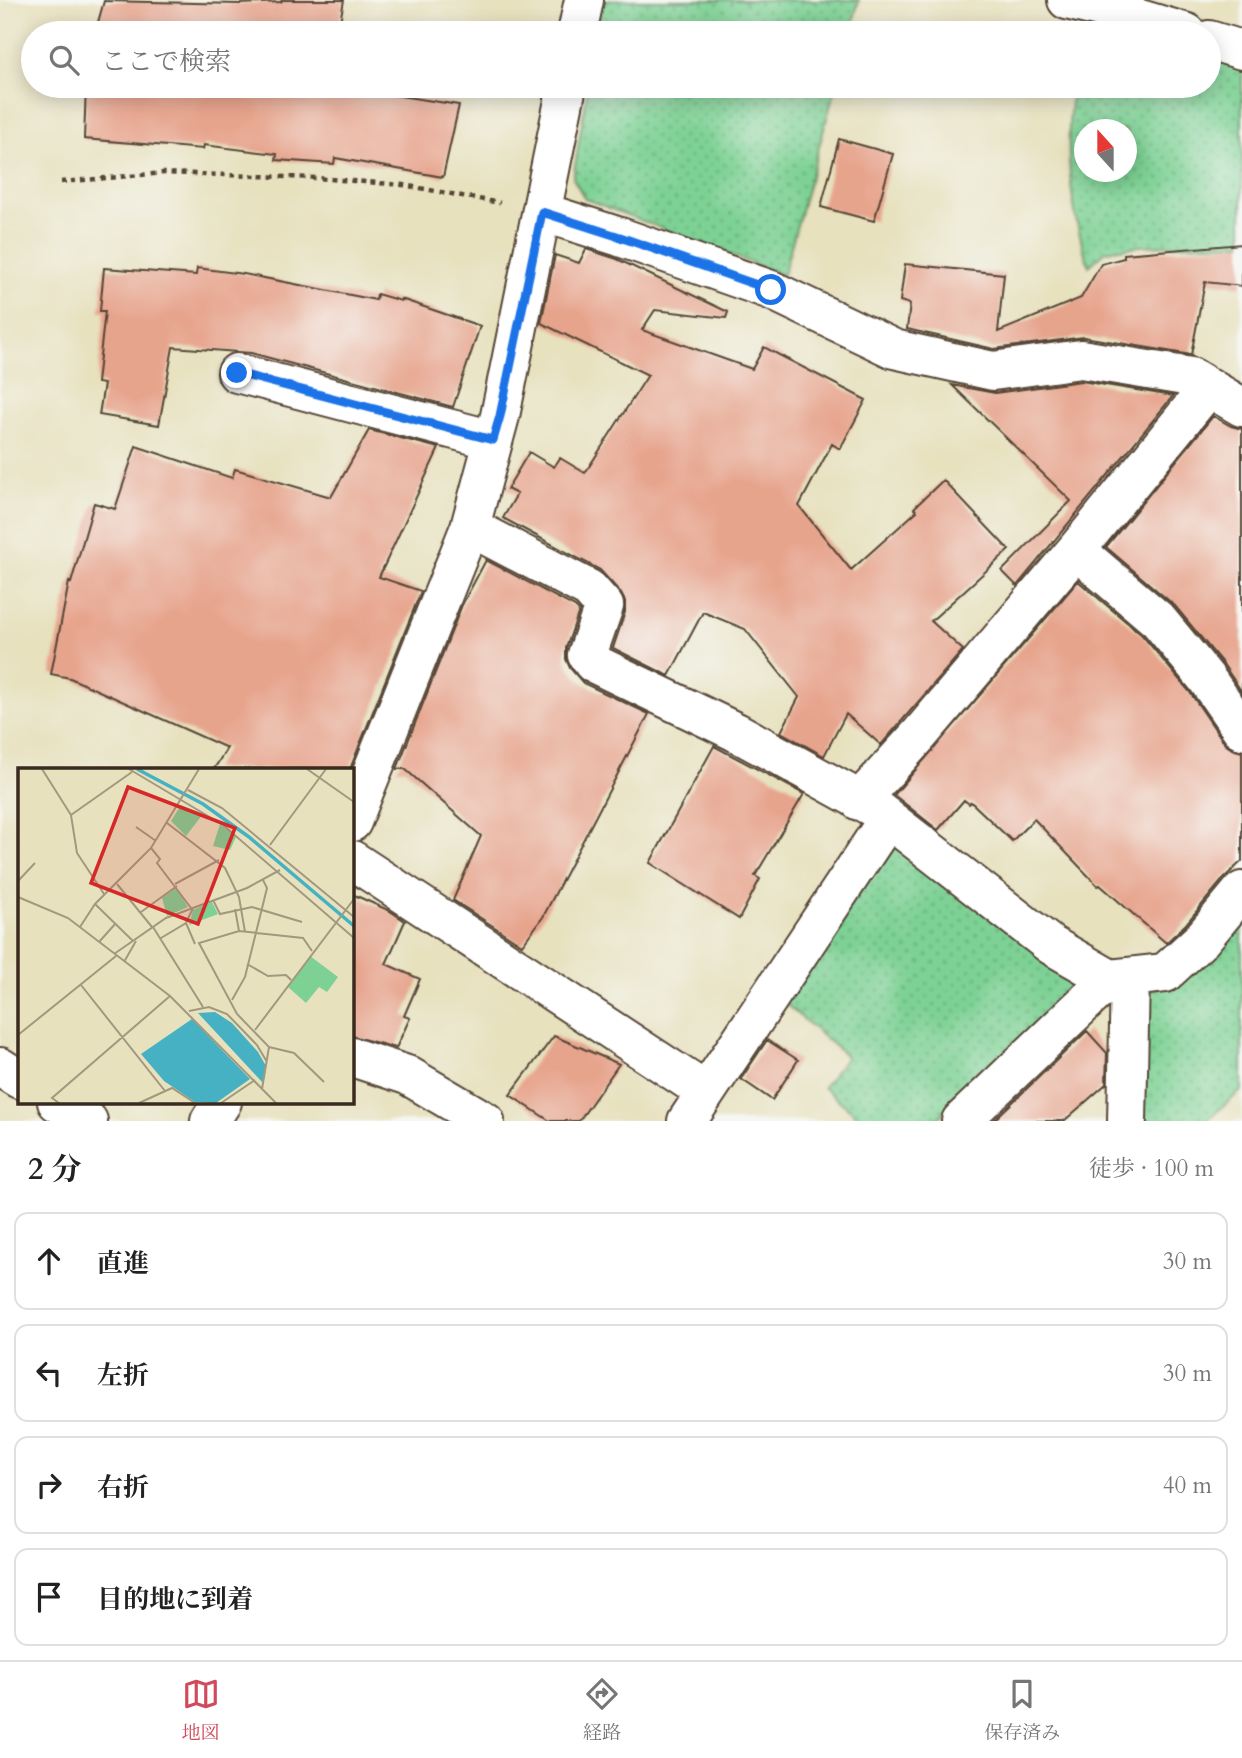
<!DOCTYPE html>
<html lang="ja">
<head>
<meta charset="utf-8">
<style>
  :root { --surface:#fff; --page:#f6f6f6; --text:#222; --muted:#767676; --line:#e0e0e0; --accent:#d1495b }
  body { margin:0; font-family:Cardo,"Noto Serif JP",serif; background:var(--page); color:var(--text) }
  .compass { position:absolute; left:1074px; top:119px; width:63px; height:63px; border-radius:50%; background:var(--surface); box-shadow:0 4px 18px #0003; rotate:339deg }
  .stop { position:absolute; width:21px; height:21px; margin:-16px; border:5px solid #1a73e8; border-radius:50%; background:#fff }
  .stop.end { background:#1a73e8; border-color:#fff; box-shadow:0 2px 7px #0008 }
  .list { margin:0; padding:0; list-style:none }
  h2 { display:flex; justify-content:space-between; align-items:center; height:91px; margin:0; padding:0 28px; font-size:30px }
  h2 small { font-size:23px; font-weight:400; color:var(--muted) }
  .list li { display:grid; grid-template-columns:46px 1fr auto; gap:21px; align-items:center; box-sizing:border-box; height:98px; margin:0 14px 14px; padding:0 14px; border:2px solid var(--line); border-radius:14px }
  .list b { display:block; font-size:26px; white-space:nowrap }
  .list em { font-size:23px; font-style:normal; color:var(--muted) }
  .icon { flex:none; width:38px; height:38px; fill:none; stroke:currentColor; stroke-width:2; stroke-linecap:round; stroke-linejoin:round }
  .map { position:relative; flex:none; width:1242px; height:1121px; overflow:hidden }
  .search { position:absolute; background:var(--surface); box-shadow:0 4px 18px #0003; left:21px; right:21px; top:21px; height:77px; display:flex; align-items:center; gap:18px; box-sizing:border-box; padding:0 24px; border-radius:38px; color:var(--muted); font-size:26px }
  .sheet { height:539px; background:var(--surface) }
  nav { display:flex; justify-content:space-around; align-items:center; box-sizing:border-box; height:98px; border-top:2px solid var(--line); background:var(--surface); font-size:19px; color:var(--muted) }
  nav a { display:grid; justify-items:center; gap:4px }
  nav .on { color:var(--accent) }
  .map>svg:first-child { display:block }
</style>
</head>
<body>
<div class="map">
<svg width="1242" height="1121" viewBox="0 0 1242 1121">
  <defs>
    <pattern id="grass-dots" width="8" height="8" patternUnits="userSpaceOnUse" patternTransform="scale(1.75)"><rect width="8" height="8" fill="#7dd194"/><path d="M2 2h.1M6 6h.1" fill="none" stroke="#68aa78" stroke-width="1.8" stroke-linecap="round"/></pattern>
  </defs>
  <rect width="100%" height="100%" fill="#f6f6f2"/>
  <filter id="ink" filterUnits="userSpaceOnUse"><feTurbulence type="fractalNoise" baseFrequency=".0143" numOctaves="2"/><feDisplacementMap in="SourceGraphic" scale="14" xChannelSelector="R" yChannelSelector="G"/><feConvolveMatrix kernelMatrix="1 2 1 2 8 2 1 2 1" color-interpolation-filters="sRGB"/></filter>
  <filter id="wash" filterUnits="userSpaceOnUse"><feTurbulence type="fractalNoise" baseFrequency=".00686" numOctaves="4" result="noise"/><feDisplacementMap in="SourceGraphic" scale="28" xChannelSelector="R" yChannelSelector="G"/><feGaussianBlur stdDeviation="1.57" result="paint"/><feColorMatrix in="noise" values="0 0 0 0 0 0 0 0 0 0 0 0 0 0 0 0 0 1.4 0 .05"/><feComposite in="paint" operator="in"/></filter>
  <g filter="url(#wash)">
    <rect width="100%" height="100%" fill="#e7e1be"/>
    <path fill="url(#grass-dots)" stroke="#5c7e59" stroke-width="2" fill-rule="evenodd" d="M 603,0 L 859,0 L 850,33 L 597,33 Z
      M 1209,53 L 1242,62 L 1242,243 L 1140,246 L 1106,251 L 1089,266 C 1069,209 1064,145 1073,86 L 1209,86 ZM 1084,130 L 1126,130 L 1126,172 L 1084,172 Z
      M 588,86 L 836,86 L 783,275 L 585,199 L 573,178 Z
      M 887,840 L 1077,981 L 1074,987 L 935,1121 L 864,1121 L 823,1087 L 847,1057 L 780,999 Z
      M 1242,911 L 1242,1090 L 1206,1121 L 1132,1121 L 1149,993 Z"/>
    <g id="blocks">
      <path fill="#e7a48d" d="M 282,0 L 344,0 L 338,33 L 95,33 L 104,1 L 240,4 L 281,2 Z
        M 86,86 L 335,86 L 459,105 L 443,177 L 335,158 L 334,164 L 276,160 L 277,154 L 204,145 L 203,149 L 84,139 Z
        M 839,139 L 893,154 L 874,221 L 821,207 Z
        M 1242,244 L 1242,286 L 1205,282 L 1191,355 L 1084,337 L 994,349 L 907,329 L 910,304 L 900,301 L 905,264 L 1004,274 L 998,332 L 1081,298 L 1101,264 L 1124,258 L 1124,254 Z
        M 586,249 L 617,259 L 728,312 L 726,318 L 655,310 L 642,330 L 752,369 L 764,347 L 866,400 L 840,449 L 832,444 L 799,506 L 851,570 L 917,511 L 914,508 L 943,480 L 1009,550 L 931,621 L 963,650 L 881,745 L 846,714 L 824,756 L 781,732 L 799,697 L 745,629 L 703,612 L 669,676 L 613,648 L 625,612 L 625,601 L 620,592 L 600,570 L 503,518 L 517,494 L 507,489 L 529,452 L 554,467 L 560,458 L 585,473 L 648,375 L 541,323 L 555,255 L 579,263 Z
        M 104,268 L 196,275 L 197,268 L 244,274 L 376,300 L 377,294 L 401,301 L 401,299 L 480,326 L 453,407 L 251,353 L 173,347 L 159,425 L 99,415 L 104,384 L 97,383 L 105,311 L 100,311 Z
        M 1081,381 L 1173,396 L 1017,586 L 1002,571 L 1071,501 L 952,385 L 995,393 Z
        M 1213,416 L 1231,426 L 1242,429 L 1242,692 L 1223,664 L 1175,606 L 1106,547 Z
        M 369,430 L 439,448 L 379,577 L 421,591 L 350,769 L 214,769 L 227,748 L 70,678 L 51,674 L 69,582 L 71,583 L 94,503 L 115,509 L 136,446 L 232,478 L 235,469 L 331,497 Z
        M 486,560 L 575,607 L 579,611 L 566,648 L 566,659 L 570,668 L 583,683 L 649,714 L 543,917 L 522,945 L 453,900 L 481,836 L 405,769 L 397,769 L 462,605 Z
        M 1078,581 L 1142,635 L 1189,691 L 1224,742 L 1232,749 L 1242,752 L 1242,861 L 1225,877 L 1186,924 L 1166,943 L 1100,885 L 1098,886 L 1034,819 L 1012,841 L 971,802 L 969,804 L 964,800 L 938,830 L 894,795 Z
        M 714,746 L 804,794 L 755,876 L 760,879 L 739,919 L 650,863 Z
        M 352,894 L 390,911 L 405,921 L 386,964 L 420,979 L 404,1016 L 410,1018 L 396,1048 L 352,1036 Z
        M 1087,1031 L 1107,1053 L 1106,1084 L 1064,1121 L 993,1121 Z
        M 554,1036 L 619,1064 L 579,1121 L 550,1121 L 510,1095 Z
        M 767,1040 L 798,1060 L 772,1100 L 741,1079 Z"/>
    </g>
  </g>
  <g filter="url(#ink)">
    <use href="#blocks" fill-opacity="0" stroke="#554536" stroke-width="2"/>
    <g fill="none" stroke-linecap="round" stroke-linejoin="round">
      <defs>
        <path id="minor" d="M 1067,0 L 1116,12 L 1187,33
          M 577,33 L 584,0
          M 1209,40 L 1242,50
          M 542,212 L 620,237 L 771,290 L 894,349 L 993,371 L 1081,359 L 1191,377 L 1242,407
          M 237,373 L 493,440
          M 470,527 L 589,589 L 604,606 L 587,655 L 593,663 L 736,732 L 876,809 L 1051,945 L 1110,979
          M 1076,550 L 1158,620 L 1206,678 L 1242,730
          M 859,801 L 920,734 L 1076,550 L 1209,387
          M 352,822 L 470,527 L 500,416 L 567,86
          M 352,860 L 706,1092
          M 352,1057 L 407,1075 L 485,1121
          M 0,1067 L 19,1079
          M 57,1102 L 88,1121
          M 210,1121 L 222,1102
          M 687,1121 L 888,819
          M 961,1121 L 1110,979 L 1165,973 L 1202,939 L 1242,891
          M 1127,1121 L 1130,977"/>
      </defs>
      <use href="#minor" stroke="#554536" stroke-width="42"/>
      <path stroke="#554536" stroke-width="4.5" stroke-dasharray="5 5" stroke-linecap="butt" d="M 61,182 L 164,173 L 317,178 L 403,185 L 500,203"/>
      <use href="#minor" stroke="#fff" stroke-width="38"/>
    </g>
  </g>
  <g fill="none" stroke-linecap="round" stroke-linejoin="round" filter="url(#ink)">
    <path stroke="#1a73e8" stroke-width="9" d="M 237,373 L 493,440 L 500,416 L 542,212 L 620,237 L 771,290"/>
  </g>
  <g transform="translate(18 768)">
    <rect width="336" height="336" fill="#e7e1be"/>
    <path d="M 163,37 L 185,46 L 168,68 L 153,53 ZM 202,56 L 218,69 L 212,82 L 195,78 ZM 158,120 L 170,139 L 149,148 L 144,130 ZM 194,134 L 200,146 L 171,157 L 175,142 ZM 292,188 L 320,209 L 309,224 L 301,219 L 288,235 L 270,219 Z" fill="#7dd194"/>
    <path d="M 197,244 L 214,255 L 240,284 L 248,298 L 245,315 L 180,245 ZM 174,251 L 232,311 L 198,335 L 177,334 L 146,313 L 123,286 Z" fill="#45b1c2"/>
    <path fill="none" stroke="#45b1c2" stroke-width="3.5" d="M 119,1 L 185,36 L 231,69 L 336,158"/>
    <path fill="none" stroke="#a2987e" stroke-width="2" d="M 24,1 L 53,47 L 59,85 L 86,126M 111,1 L 205,57 L 336,170M 289,1 L 336,34M 170,22 L 204,40 L 336,149M 53,47 L 114,4M 149,55 L 207,100 L 221,129 L 227,164M 118,59 L 138,73M 252,77 L 308,1M 133,80 L 142,91 L 139,95 L 173,140M 0,113 L 17,95M 99,116 L 134,159M 157,116 L 201,92M 0,129 L 50,150 L 152,228 L 258,335M 195,132 L 202,146 L 234,139 L 284,154M 77,136 L 115,173M 217,141 L 221,163M 123,144 L 159,118M 168,155 L 177,176M 62,159 L 77,136 L 133,80 L 181,1M 135,159 L 185,239M 143,170 L 168,155 L 175,140M 81,174 L 98,155M 96,186 L 148,150 L 229,120 L 262,102M 106,194 L 118,173M 229,196 L 250,208 L 268,207 L 273,212M 63,217 L 147,323M 214,232 L 227,209 L 249,120 L 245,112M 171,243 L 191,239 L 209,246 L 239,277 L 249,294M 237,262 L 336,131M 0,267 L 98,188M 251,279 L 276,285 L 306,314M 244,321 L 251,279 L 219,246 L 181,175 L 221,163 L 285,170 L 294,183M 41,335 L 34,330 L 152,228M 121,335 L 154,320 L 177,335M 203,335 L 237,312"/>
    <path fill="#d62828" fill-opacity="0.15" stroke="#d62828" stroke-width="3.5" d="M 110,19 L 217,60 L 180,156 L 73,115 Z"/>
    <rect width="336" height="336" fill="none" stroke="#3b2a1e" stroke-width="3.5"/>
  </g>
</svg>
<svg class="compass" viewBox="-18 -18 36 36"><path d="M0-13l5 13h-10z" fill="#e53935"/><path d="M0 13l5-13h-10z" fill="#767676"/></svg>
<div class="stop" style="left:771px;top:290px"></div>
<div class="stop end" style="left:237px;top:373px"></div>
<div class="search"><svg class="icon" aria-label="search" viewBox="0 0 24 24"><circle cx="10" cy="10" r="6"/><path d="M15 15l6 6"/></svg>ここで検索</div>
</div>
<section class="sheet">
<h2>2 分<small>徒歩 · 100 m</small></h2>
<ul class="list">
<li><svg class="icon" aria-label="ahead" viewBox="0 0 24 24"><path d="M12 20V5M6 11l6-6 6 6"/></svg><div><b>直進</b></div><em>30 m</em></li>
<li><svg class="icon" aria-label="left" viewBox="0 0 24 24"><path d="M17 20v-9H6M10 6l-5 5 5 5"/></svg><div><b>左折</b></div><em>30 m</em></li>
<li><svg class="icon" aria-label="right" viewBox="0 0 24 24"><path d="M7 20v-9h11M14 6l5 5-5 5"/></svg><div><b>右折</b></div><em>40 m</em></li>
<li><svg class="icon" aria-label="arrive" viewBox="0 0 24 24"><path d="M6 21V4h12l-3 4 3 4H6"/></svg><div><b>目的地に到着</b></div></li>
</ul>
</section>
<nav>
<a class="on"><svg class="icon" aria-label="map" viewBox="0 0 24 24"><path d="M3 6l6-2 6 2 6-2v14l-6 2-6-2-6 2zM9 4v14M15 6v14"/></svg>地図</a>
<a><svg class="icon" aria-label="directions" viewBox="0 0 24 24"><path d="M12 3l9 9-9 9-9-9zM9 14v-3h6M13 9l2 2-2 2"/></svg>経路</a>
<a><svg class="icon" aria-label="saved" viewBox="0 0 24 24"><path d="M7 4h10v16l-5-4-5 4z"/></svg>保存済み</a>
</nav>
</body>
</html>
